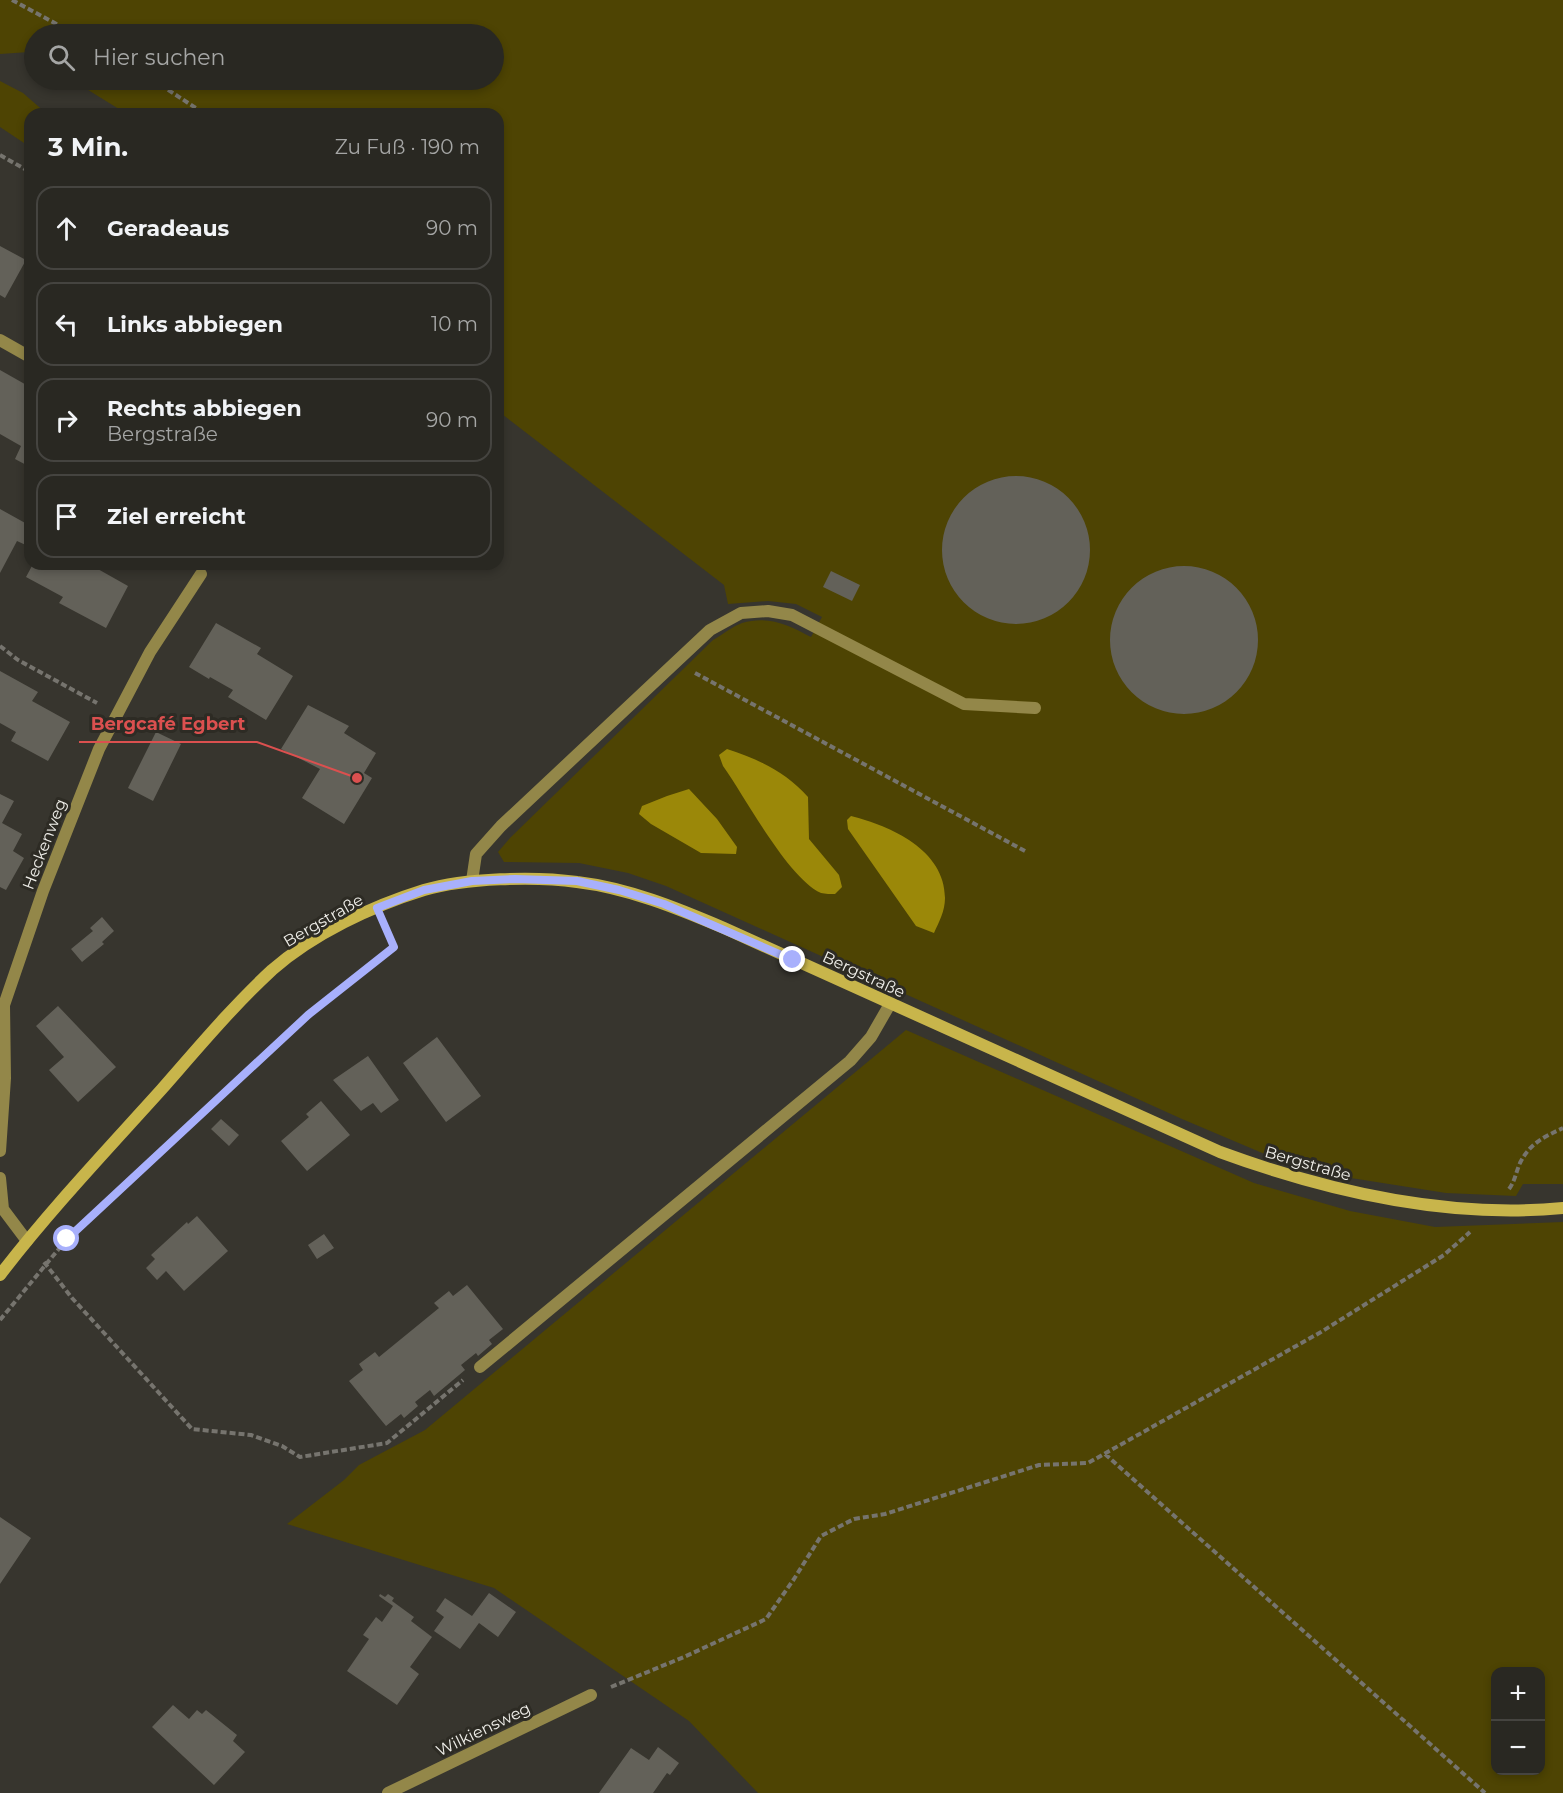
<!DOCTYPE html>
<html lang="de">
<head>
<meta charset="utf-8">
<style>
  :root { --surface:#292822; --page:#35342f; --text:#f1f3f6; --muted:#a5a6a5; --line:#454440 }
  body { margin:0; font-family:Montserrat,sans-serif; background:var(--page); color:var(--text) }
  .controls { position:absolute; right:18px; bottom:18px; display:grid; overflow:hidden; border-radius:12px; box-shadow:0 3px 9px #0003 }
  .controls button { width:54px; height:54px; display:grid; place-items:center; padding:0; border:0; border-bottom:2px solid var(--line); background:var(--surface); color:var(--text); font:30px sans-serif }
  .stop { position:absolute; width:18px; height:18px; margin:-14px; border:4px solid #a8b0fc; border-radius:50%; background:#fff }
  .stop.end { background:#a8b0fc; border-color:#fff; box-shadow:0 2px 6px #0008 }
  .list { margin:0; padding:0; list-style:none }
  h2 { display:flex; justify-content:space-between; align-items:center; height:78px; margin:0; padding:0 24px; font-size:26px }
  h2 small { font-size:20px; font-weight:400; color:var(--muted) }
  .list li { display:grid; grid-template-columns:39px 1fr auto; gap:18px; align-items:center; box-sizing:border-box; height:84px; margin:0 12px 12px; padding:0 12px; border:2px solid var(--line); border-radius:18px }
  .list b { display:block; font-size:22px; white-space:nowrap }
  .list p { margin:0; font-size:20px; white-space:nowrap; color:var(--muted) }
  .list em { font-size:20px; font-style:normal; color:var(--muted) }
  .icon { flex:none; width:33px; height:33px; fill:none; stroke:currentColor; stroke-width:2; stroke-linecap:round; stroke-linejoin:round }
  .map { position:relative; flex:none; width:1563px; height:1793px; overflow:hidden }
  .search { position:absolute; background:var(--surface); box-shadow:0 3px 9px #0003; left:24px; top:24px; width:480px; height:66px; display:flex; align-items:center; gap:15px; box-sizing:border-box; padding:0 21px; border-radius:33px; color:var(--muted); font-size:22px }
  .panel { position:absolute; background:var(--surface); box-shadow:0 3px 9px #0003; left:24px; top:108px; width:480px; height:462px; border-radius:18px }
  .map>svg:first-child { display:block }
</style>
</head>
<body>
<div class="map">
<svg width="1563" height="1793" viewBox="0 0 1563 1793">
  <rect width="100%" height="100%" fill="#37352e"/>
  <path fill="#4e4403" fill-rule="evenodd" d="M 0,0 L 1563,0 L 1563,1184 L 1523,1184 L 1516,1196 L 1446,1193 L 1351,1178 L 1267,1155 L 1182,1119 L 666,886 L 628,873 L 579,863 L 504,862 L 498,852 L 510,838 L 713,640 C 722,635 733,626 742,623 C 768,615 789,625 811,637 L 822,617 L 796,604 L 768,601 L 728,604 L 724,585 L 498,411 L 498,114 L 127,114 L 72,80 L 494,80 L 494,34 L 34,34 L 34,56 L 29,52 L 0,54 Z
    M 0,81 L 23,93 L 47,114 L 30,114 L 30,147 L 0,127 Z
    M 906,1030 L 1254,1183 L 1350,1211 L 1435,1227 L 1563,1222 L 1563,1793 L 758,1793 L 689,1721 L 494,1588 L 287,1524 L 344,1480 L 359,1465 L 425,1430 ZM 1496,1672 L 1540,1672 L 1540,1770 L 1496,1770 Z"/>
  <path fill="#9b8809" d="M 727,749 C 758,759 786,772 808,797 L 809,839 L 839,875 L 842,887 L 835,894 C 831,894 825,894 821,893 C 787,877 746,798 723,766 L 719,755 Z
    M 689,789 L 717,819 L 737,847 L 736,854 L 701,853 L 651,824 L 639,814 L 642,806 L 667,796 Z
    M 851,816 C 891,826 945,850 945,898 C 945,911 939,922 934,933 L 916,926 L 848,829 L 847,820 Z"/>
  <path fill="#636159" d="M 0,246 L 26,260 L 5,298 L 0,295 Z
    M 0,370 L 30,387 L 30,467 L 15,459 L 21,446 L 0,434 Z
    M942 550a74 74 0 1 1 148 0a74 74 0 1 1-148 0Z
    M 0,509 L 27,524 L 26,526 L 30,528 L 30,547 L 17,541 L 0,573 Z
    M 33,564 L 89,564 L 128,586 L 106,628 L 59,603 L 63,597 L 26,577 Z
    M1110 640a74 74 0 1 1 148 0a74 74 0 1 1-148 0Z
    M 831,571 L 860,585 L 852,601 L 823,587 Z
    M 216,623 L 261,648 L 257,654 L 293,676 L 266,720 L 228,697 L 233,690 L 210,677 L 209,679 L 189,667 Z
    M 0,671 L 38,692 L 32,701 L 70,722 L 48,761 L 11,741 L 16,732 L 0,723 Z
    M 308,705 L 349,726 L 344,733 L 376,753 L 364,773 L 372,778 L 344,824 L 302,798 L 320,769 L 281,749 Z
    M 156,732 L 181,744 L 153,801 L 128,788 Z
    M 0,794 L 14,801 L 2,823 L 22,834 L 13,851 L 24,858 L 6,890 L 0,887 Z
    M 102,917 L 114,931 L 102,942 L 104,944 L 82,962 L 71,949 L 93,931 L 90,928 Z
    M 58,1006 L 116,1067 L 78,1102 L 49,1070 L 64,1057 L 36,1026 Z
    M 437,1037 L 481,1096 L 446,1122 L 403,1063 Z
    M 368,1056 L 399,1100 L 381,1113 L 373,1103 L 361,1111 L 333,1080 Z
    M 321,1101 L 350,1135 L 307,1171 L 281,1141 L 309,1117 L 306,1114 Z
    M 221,1119 L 239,1135 L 229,1146 L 211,1129 Z
    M 197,1216 L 228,1251 L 184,1291 L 166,1271 L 157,1280 L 146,1268 L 155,1259 L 151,1255 L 187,1222 L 188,1224 Z
    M 324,1234 L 334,1248 L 317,1259 L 308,1245 Z
    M 467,1285 L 503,1329 L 489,1340 L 492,1344 L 478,1356 L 476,1353 L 461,1365 L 465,1370 L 434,1396 L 430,1390 L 415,1402 L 418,1406 L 404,1418 L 401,1414 L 386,1426 L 349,1381 L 363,1370 L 359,1364 L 375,1352 L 379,1357 L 439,1308 L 434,1303 L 449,1291 L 453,1296 Z
    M 0,1517 L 31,1538 L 0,1584 Z
    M 489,1593 L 516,1612 L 498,1637 L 479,1623 L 460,1649 L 434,1631 L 444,1617 L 436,1611 L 445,1598 L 472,1616 Z
    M 380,1594 L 385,1597 L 388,1594 L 394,1598 L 392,1601 L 414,1617 L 411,1621 L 432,1637 L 410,1667 L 419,1674 L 397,1705 L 347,1671 L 369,1639 L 363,1635 L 376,1617 L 382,1622 L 393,1606 L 379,1596 Z
    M 173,1705 L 189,1719 L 197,1710 L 202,1714 L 206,1710 L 237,1735 L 233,1741 L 245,1752 L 214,1785 L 152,1727 Z
    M 658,1747 L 679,1763 L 670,1775 L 667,1773 L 653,1793 L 599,1793 L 631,1748 L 649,1760 Z"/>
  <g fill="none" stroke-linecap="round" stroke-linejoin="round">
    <path stroke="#76746e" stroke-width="4" stroke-dasharray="6 3" stroke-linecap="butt" d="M 12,0 L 75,34
      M 153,80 L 205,114
      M 0,155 L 30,172
      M 0,646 L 18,660 L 97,703
      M 695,673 L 1025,851
      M 1509,1189 C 1515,1181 1516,1172 1520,1163 C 1530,1143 1544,1137 1563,1128
      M 44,1262 L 72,1298 L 192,1429 L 251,1435 L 282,1446 L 300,1457 L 387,1443 L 463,1380
      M 0,1320 L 67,1239 L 308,1015 L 394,947 L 386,928
      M 1105,1454 L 1485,1793
      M 611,1687 L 684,1657 L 766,1619 L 794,1579 L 821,1536 L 854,1519 L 885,1514 L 1039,1465 L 1088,1463 L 1321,1332 L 1444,1255 L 1470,1232"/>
    <path stroke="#938749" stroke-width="12" d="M 472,881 L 476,854 L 501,826 L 710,630 L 741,613 L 768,611 L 792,615 L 964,704 L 1035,708
      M 480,1367 L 850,1061 L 871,1037 L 890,1004"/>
    <path stroke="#938749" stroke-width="12" d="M 0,340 L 30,357
      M 0,1151 L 5,1078 L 4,1005 L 43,891 L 99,749 L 150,652 L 201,574
      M 0,1178 L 3,1209 L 27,1241
      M 388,1793 L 591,1695"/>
    <path stroke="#c8b54b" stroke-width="12" d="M 0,1275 C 50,1210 106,1151 161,1090 C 197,1049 232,1007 272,970 C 313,934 372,906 424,890 C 465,878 535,876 577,882 C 628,888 677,908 724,928 L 1220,1152 C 1329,1192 1446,1219 1563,1208"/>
  </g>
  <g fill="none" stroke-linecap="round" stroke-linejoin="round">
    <path stroke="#a8b0fc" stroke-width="8" d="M 67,1239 L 308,1015 L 394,947 L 377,908 L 424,890 L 472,881 L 515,879 L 577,881 L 619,890 L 664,904 L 793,960"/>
  </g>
  <g text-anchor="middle" stroke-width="6" stroke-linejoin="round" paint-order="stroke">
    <g font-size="16" fill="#f0efea" stroke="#2d2b24">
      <text transform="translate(44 844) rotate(-69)" y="6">Heckenweg</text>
      <text transform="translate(323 920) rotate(-30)" y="6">Bergstraße</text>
      <text transform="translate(864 974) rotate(25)" y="6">Bergstraße</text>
      <text transform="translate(1308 1163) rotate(16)" y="6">Bergstraße</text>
      <text transform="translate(483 1729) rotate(-26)" y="6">Wilkiensweg</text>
    </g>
  </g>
  <path fill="none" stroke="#db504f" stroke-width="2" d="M357 778L257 742H79"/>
  <circle fill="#db504f" stroke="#2d2b24" stroke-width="2" cx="357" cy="778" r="6"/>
  <g font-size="18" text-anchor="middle" font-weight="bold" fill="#db504f" stroke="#2d2b24" stroke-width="6" stroke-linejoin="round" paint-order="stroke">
    <text x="168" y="730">Bergcafé Egbert</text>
  </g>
</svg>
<div class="controls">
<button>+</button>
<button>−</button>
</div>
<div class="stop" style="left:67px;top:1239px"></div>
<div class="stop end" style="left:793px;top:960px"></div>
<div class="search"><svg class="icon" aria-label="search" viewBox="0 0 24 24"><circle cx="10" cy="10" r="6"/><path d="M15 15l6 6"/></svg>Hier suchen</div>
<section class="panel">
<h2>3 Min.<small>Zu Fuß · 190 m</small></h2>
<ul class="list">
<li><svg class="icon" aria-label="ahead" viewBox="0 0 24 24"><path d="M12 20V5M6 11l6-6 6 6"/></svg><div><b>Geradeaus</b></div><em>90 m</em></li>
<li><svg class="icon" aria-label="left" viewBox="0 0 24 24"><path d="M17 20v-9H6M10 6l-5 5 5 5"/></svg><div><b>Links abbiegen</b></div><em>10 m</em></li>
<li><svg class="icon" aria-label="right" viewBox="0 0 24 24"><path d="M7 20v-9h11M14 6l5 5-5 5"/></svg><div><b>Rechts abbiegen</b><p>Bergstraße</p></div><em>90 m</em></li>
<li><svg class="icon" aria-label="arrive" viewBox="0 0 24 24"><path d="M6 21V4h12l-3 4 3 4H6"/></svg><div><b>Ziel erreicht</b></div></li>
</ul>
</section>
</div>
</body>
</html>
